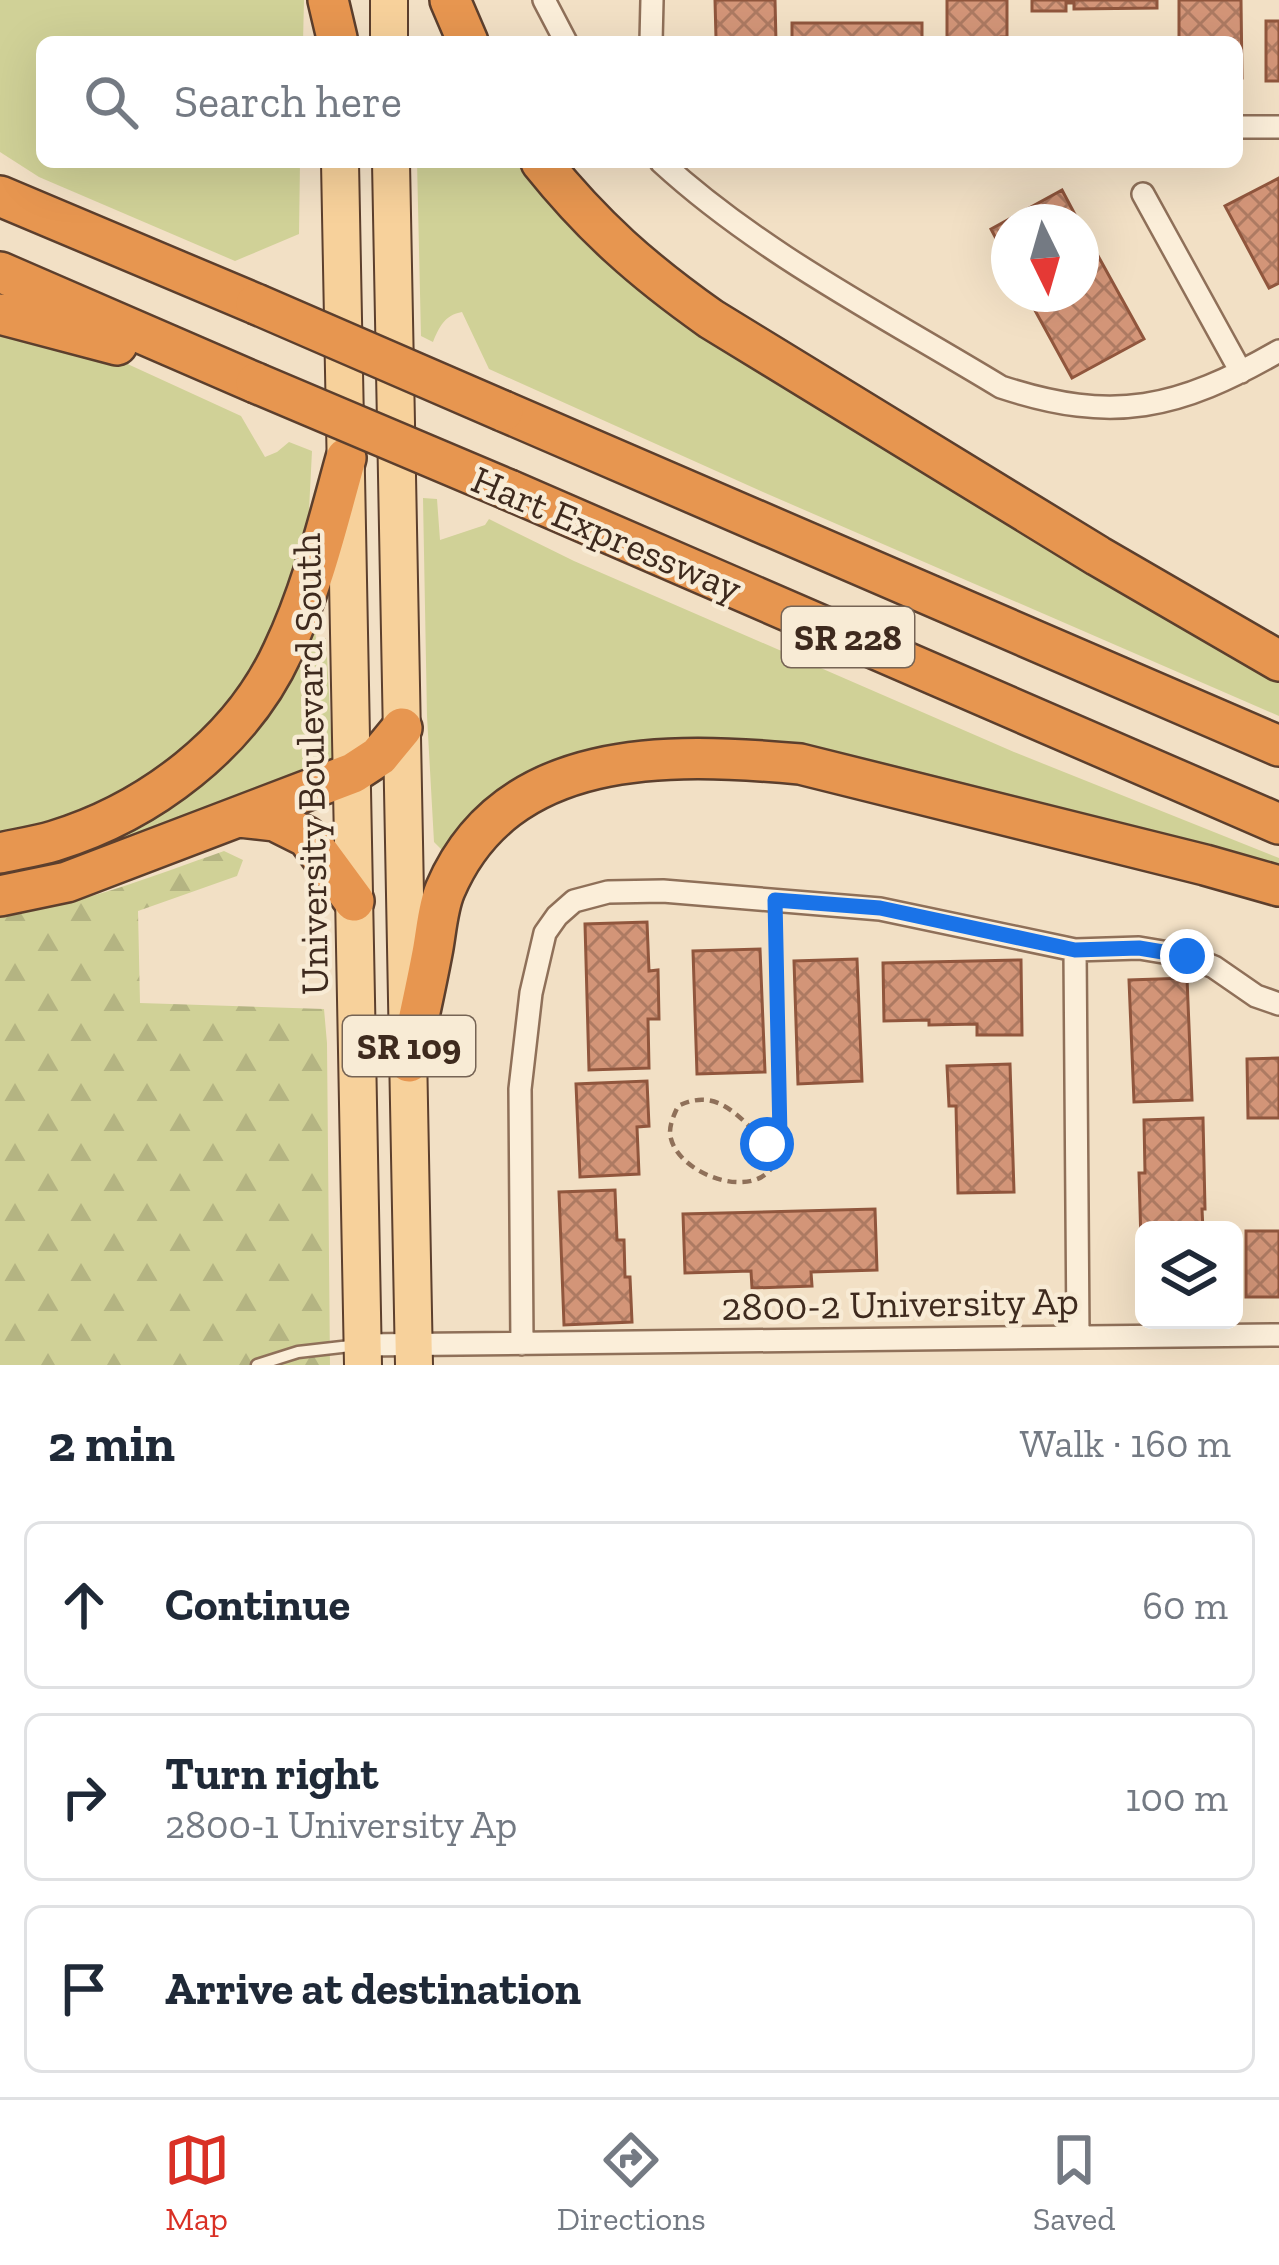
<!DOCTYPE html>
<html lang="en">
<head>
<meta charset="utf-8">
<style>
  :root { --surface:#fff; --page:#f6f6f7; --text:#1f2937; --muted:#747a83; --line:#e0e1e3; --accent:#d93025 }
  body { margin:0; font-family:"Zilla Slab",serif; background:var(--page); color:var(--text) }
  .controls { position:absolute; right:36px; bottom:36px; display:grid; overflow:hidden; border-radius:18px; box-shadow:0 12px 48px #0002 }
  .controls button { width:108px; height:108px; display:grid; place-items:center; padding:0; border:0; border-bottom:3px solid var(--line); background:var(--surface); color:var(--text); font:60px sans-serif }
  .compass { position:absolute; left:991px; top:204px; width:108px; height:108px; border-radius:50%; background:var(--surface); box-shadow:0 12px 48px #0002; rotate:175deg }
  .stop { position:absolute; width:36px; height:36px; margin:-27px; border:9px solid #1a73e8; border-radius:50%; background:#fff }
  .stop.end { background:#1a73e8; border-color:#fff; box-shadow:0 3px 12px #0008 }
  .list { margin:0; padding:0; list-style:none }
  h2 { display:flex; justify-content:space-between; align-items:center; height:156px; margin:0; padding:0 48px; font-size:51px }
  h2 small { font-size:39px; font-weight:400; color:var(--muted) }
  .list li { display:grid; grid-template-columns:78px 1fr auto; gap:36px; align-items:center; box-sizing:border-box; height:168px; margin:0 24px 24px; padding:0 24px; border:3px solid var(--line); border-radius:18px }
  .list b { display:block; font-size:45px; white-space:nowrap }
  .list p { margin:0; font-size:39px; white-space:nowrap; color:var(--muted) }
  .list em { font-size:39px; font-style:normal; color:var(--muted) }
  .icon { flex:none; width:66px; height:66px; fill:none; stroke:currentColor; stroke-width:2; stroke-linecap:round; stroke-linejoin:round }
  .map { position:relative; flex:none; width:1279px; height:1365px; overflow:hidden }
  .search { position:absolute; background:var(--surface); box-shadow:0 12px 48px #0002; left:36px; right:36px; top:36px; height:132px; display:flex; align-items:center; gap:30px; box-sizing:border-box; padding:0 42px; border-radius:18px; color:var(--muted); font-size:45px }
  .sheet { height:732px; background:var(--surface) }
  nav { display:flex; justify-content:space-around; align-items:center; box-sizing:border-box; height:168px; border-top:3px solid var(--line); background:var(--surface); font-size:33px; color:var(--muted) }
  nav a { display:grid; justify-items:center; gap:6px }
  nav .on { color:var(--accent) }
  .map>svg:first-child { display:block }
</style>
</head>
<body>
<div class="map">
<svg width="1279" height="1365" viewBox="0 0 1279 1365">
  <defs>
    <pattern id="forest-firs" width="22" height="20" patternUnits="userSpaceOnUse" patternTransform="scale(3)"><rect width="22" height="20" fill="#d0d197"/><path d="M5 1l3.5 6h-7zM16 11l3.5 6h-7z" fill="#b4b482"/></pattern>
    <pattern id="building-cross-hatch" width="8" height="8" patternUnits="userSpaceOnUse" patternTransform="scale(3)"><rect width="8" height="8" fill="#d39578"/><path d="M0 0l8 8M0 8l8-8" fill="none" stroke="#ad7a62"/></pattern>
  </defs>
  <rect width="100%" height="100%" fill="#f2e0c5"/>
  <path fill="#d0d197" d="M 0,0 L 304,0 L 303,42 L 42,42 L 42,162 L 300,162 L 299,234 L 235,261 L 39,177 L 0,152 Z
    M 417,162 L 528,162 L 587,230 L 1279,675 L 1279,716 L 763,492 L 489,369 L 462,312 C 445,315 439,327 433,342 L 421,336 Z
    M 0,324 L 97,350 L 241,416 L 265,457 L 277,452 L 289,442 L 312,451 L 308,530 L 265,660 L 190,752 L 86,818 L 0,838 Z
    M 423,498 L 437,499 L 440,540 L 485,525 L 489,519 L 574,561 L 1014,752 L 1279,858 L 1279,866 L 868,769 L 622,753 L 447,855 L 434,842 L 427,716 Z
    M 314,622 L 316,639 L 326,638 L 333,768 L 120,850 L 113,833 Z"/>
  <path fill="url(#forest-firs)" d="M 224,851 L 243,860 L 237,876 L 138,911 L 140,1003 L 324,1009 L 327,1043 L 330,1365 L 0,1365 L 0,915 C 78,906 150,877 224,851 Z"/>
  <path fill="url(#building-cross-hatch)" stroke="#90563d" stroke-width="3" d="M 715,0 L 775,0 L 776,42 L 722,42 L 722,38 L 716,38 Z
    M 947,0 L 1007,0 L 1007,37 L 1001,37 L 1001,42 L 947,42 Z
    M 1032,0 L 1157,0 L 1157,8 L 1074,9 L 1074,3 L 1066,3 L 1066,11 L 1032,11 Z
    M 1179,0 L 1241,0 L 1242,78 L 1237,78 L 1237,42 L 1179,42 Z
    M 1266,21 L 1279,21 L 1279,81 L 1266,81 Z
    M 792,23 L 922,23 L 922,42 L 792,42 Z
    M 1279,178 L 1279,283 L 1269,288 L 1225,206 Z
    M 1062,190 L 1079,222 L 1009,222 L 1009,263 L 991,229 Z
    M 1081,225 L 1144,339 L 1072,378 L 1026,294 L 1081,294 Z
    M 647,922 L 649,971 L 658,970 L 659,1019 L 648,1019 L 649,1068 L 589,1070 L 585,924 Z
    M 760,949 L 765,1072 L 697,1074 L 693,951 Z
    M 857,959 L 862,1081 L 798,1084 L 794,961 Z
    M 1021,960 L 1022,1035 L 977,1035 L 977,1024 L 929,1025 L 929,1020 L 884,1021 L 883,963 Z
    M 1187,978 L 1192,1100 L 1134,1102 L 1129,980 Z
    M 1279,1058 L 1279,1118 L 1248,1118 L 1247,1059 Z
    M 1010,1064 L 1014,1192 L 958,1193 L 956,1106 L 949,1106 L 947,1066 Z
    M 647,1081 L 649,1126 L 637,1127 L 639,1174 L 580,1177 L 576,1084 Z
    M 1203,1118 L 1205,1209 L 1202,1209 L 1203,1230 L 1144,1230 L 1143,1312 L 1139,1173 L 1145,1173 L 1144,1120 Z
    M 615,1190 L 617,1240 L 624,1240 L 625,1277 L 630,1277 L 632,1322 L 564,1325 L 559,1192 Z
    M 875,1209 L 877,1270 L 811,1272 L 812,1286 L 752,1288 L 751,1271 L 685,1273 L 683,1214 Z
    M 1246,1231 L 1279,1231 L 1279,1297 L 1246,1297 Z"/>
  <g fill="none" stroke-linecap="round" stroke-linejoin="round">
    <defs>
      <path id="service" d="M 257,1365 L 298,1352 L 359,1345"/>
      <path id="minor" d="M 544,0 L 566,42
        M 651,42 L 652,0
        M 1237,127 L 1279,127
        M 661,162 C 760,253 886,317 1001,387 C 1114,424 1178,409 1279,351
        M 1143,194 L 1241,372
        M 1075,950 L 1078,1336
        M 522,1344 L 520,1089 L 531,993 L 545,933 L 557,916 L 574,901 L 608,892 L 663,891 L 880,909 L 1075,950 L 1139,948 L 1187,956 L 1214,967 L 1256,996 L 1279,1004
        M 362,1345 L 1279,1335"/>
      <path id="primary" d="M 389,0 L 389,42
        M 340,162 L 363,1365
        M 391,162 L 414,1365"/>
      <path id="motorway" d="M 328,0 L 337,38
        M 450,0 L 468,42
        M 541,162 C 593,227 643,271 711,319 L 1098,556 L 1279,661
        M 0,196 L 256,304
        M 0,272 L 256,383
        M 0,314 L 117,345
        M 503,411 L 1279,746
        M 509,490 L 1279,824
        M 239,817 L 275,821 L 307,837 L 354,901
        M 0,853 C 18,849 37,846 54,841 C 149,812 241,743 283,651 C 312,590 328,523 346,458
        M 0,896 L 67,882 L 353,773 L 379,756 L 402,728
        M 409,1062 C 417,1026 425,990 432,953 C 436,933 437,909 445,890 C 506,747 668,752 800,764 L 1205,865 L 1279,886"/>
    </defs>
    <use href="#service" stroke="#8f7059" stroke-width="15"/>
    <use href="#minor" stroke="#8f7059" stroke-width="26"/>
    <use href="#primary" stroke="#5c3f2d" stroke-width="40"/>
    <use href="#motorway" stroke="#5c3f2d" stroke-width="44"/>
    <path stroke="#8f7059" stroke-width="4.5" stroke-dasharray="9 6" stroke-linecap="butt" d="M 775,924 L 780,1136 C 779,1144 778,1156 774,1164 C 754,1203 673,1173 670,1133 C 670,1123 674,1115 678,1106 C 725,1083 745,1130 778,1151"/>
    <use href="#service" stroke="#fbeed9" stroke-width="10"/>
    <use href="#minor" stroke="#fbeed9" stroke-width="21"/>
    <use href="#primary" stroke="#f7d19b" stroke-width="36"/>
    <use href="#motorway" stroke="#e79650" stroke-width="39"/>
    <defs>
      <path id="motorway-bridge" d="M 256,304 L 503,411
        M 256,383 L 509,490"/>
    </defs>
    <use href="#motorway-bridge" stroke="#5c3f2d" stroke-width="44" stroke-linecap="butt"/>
    <use href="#motorway-bridge" stroke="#e79650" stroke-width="39"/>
  </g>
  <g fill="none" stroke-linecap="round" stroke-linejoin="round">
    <path stroke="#1a73e8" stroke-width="15" d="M 767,1144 L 778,1151 L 780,1136 L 775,900 L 880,908 L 1075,950 L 1139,948 L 1187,956"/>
  </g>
  <g text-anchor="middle" stroke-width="9" stroke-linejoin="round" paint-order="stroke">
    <g fill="#f8ebd5" stroke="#766455" stroke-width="3">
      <rect x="782" y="607" width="132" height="60" rx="9"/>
      <rect x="343" y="1016" width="132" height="60" rx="9"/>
    </g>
    <g font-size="36" font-weight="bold" fill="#3e2a1e">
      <text x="848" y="650">SR 228</text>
      <text x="409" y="1059">SR 109</text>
    </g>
    <g font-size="39" fill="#3e2a1e" stroke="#f8ebd5">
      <text transform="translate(607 533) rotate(23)" y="14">Hart Expressway</text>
      <text transform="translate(310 764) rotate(-91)" y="14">University Boulevard South</text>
      <text transform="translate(900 1303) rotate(-1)" y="14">2800-2 University Ap</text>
    </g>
  </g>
</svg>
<div class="controls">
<button><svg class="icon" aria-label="layers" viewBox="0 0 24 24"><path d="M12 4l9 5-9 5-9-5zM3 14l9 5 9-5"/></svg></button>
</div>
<svg class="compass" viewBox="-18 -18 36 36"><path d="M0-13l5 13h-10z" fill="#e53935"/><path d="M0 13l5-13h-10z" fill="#747a83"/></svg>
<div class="stop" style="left:767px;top:1144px"></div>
<div class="stop end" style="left:1187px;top:956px"></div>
<div class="search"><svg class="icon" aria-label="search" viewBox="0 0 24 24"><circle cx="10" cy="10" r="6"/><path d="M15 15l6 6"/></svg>Search here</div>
</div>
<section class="sheet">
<h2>2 min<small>Walk · 160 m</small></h2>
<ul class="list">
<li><svg class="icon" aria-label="ahead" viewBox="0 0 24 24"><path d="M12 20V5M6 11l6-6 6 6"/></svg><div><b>Continue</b></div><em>60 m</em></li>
<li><svg class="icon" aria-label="right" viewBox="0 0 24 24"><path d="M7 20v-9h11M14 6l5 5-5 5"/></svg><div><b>Turn right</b><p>2800-1 University Ap</p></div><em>100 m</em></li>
<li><svg class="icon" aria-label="arrive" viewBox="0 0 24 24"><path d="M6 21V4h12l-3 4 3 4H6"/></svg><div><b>Arrive at destination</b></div></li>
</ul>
</section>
<nav>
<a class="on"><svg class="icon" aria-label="map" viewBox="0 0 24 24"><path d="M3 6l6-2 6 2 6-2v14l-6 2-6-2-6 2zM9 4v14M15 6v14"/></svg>Map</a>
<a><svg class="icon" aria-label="directions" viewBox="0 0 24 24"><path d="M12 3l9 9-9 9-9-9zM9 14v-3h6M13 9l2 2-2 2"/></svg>Directions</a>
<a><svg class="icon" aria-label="saved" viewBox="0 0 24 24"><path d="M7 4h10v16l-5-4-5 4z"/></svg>Saved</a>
</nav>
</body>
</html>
